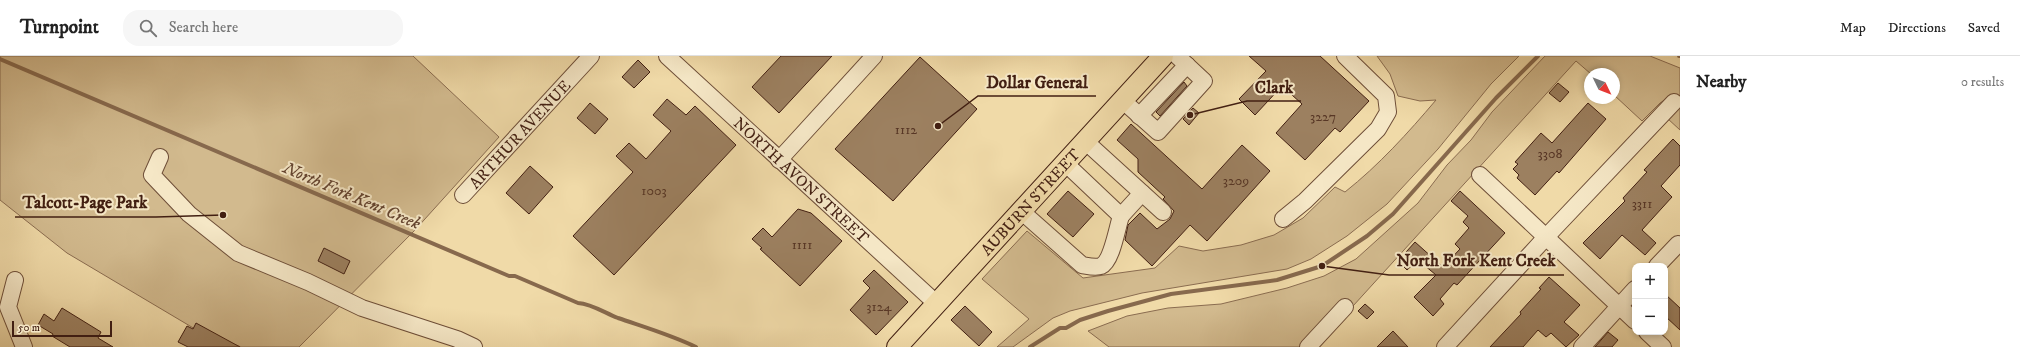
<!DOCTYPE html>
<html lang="en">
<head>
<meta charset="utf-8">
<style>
  :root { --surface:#fff; --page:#f6f6f6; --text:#222; --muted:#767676; --line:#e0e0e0 }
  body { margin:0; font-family:"IM FELL DW Pica",serif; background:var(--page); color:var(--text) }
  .controls { position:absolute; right:12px; bottom:12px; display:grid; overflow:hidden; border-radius:8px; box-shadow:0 2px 6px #0003 }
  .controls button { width:36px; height:36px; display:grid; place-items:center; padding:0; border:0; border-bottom:1px solid var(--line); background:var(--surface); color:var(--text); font:20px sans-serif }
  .compass { position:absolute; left:1584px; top:12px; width:36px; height:36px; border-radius:50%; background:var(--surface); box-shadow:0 2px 6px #0003; rotate:133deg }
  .scale { position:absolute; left:12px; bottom:10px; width:100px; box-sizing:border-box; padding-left:4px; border:2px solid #421f12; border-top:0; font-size:11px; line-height:14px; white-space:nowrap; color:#421f12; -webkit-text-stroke:3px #f5e7c6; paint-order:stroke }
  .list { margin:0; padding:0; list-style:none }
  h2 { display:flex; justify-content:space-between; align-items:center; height:52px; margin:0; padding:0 16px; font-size:17px }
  h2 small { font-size:13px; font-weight:400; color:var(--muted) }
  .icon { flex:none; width:22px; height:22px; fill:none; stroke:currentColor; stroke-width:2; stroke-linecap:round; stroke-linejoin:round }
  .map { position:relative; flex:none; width:1680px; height:291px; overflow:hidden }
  header { display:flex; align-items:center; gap:24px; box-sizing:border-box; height:56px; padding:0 20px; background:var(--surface); border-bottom:1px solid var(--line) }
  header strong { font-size:19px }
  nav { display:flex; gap:22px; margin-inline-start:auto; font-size:14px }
  .search { width:280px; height:36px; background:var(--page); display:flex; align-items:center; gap:10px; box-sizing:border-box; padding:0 14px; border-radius:16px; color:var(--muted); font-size:15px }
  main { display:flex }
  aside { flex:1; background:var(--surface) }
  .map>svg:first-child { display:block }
</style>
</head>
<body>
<header>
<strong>Turnpoint</strong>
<div class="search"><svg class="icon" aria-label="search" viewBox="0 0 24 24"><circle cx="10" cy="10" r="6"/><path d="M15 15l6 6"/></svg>Search here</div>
<nav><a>Map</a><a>Directions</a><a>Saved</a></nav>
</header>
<main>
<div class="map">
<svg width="1680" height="291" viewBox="0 0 1680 291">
  <rect width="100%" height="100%" fill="#f0daa8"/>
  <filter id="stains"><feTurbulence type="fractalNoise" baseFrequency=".005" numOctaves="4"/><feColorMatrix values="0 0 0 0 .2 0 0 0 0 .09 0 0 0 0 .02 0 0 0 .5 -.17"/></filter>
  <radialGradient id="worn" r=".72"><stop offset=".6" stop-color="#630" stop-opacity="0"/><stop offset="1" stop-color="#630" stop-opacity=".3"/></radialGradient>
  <path fill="#d2ba8e" stroke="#8a6c50" d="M 0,0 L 413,0 L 499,81 L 415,174 L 299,291 L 241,291 L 195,273 L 67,197 L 0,144 Z
    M 1377,0 L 1519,0 L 1491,28 L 1438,93 L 1387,148 L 1347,180 L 1311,203 L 1287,213 L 1142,237 L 1070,255 L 1053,262 L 1013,291 L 997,291 L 1029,263 L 982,223 L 1027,175 L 1083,222 L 1155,212 L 1179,190 L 1203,195 L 1241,189 L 1274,179 L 1303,162 L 1335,131 L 1345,136 C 1379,109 1408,77 1436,44 L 1420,45 L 1398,40 L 1390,18 Z
    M 1545,0 L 1650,0 L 1680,12 L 1680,40 L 1672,39 L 1660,47 L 1642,65 L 1614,39 L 1614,18 L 1591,18 L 1576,5 L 1353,250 L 1344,243 L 1300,291 L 1109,291 L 1088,275 L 1127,260 L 1168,252 L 1221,248 L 1287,232 L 1324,220 L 1356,203 L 1418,147 L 1447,109 L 1471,84 L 1492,56 Z
    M 1680,48 L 1680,74 L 1667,62 Z"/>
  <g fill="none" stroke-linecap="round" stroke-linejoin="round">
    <path stroke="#87694d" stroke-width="4" d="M 1679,0 L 1680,0
      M 0,3 L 509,220 L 515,220 L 578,247 C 592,248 605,257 618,262 C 644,271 671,279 696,291
      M 1030,291 L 1060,272 L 1066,272 L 1080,264 L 1108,255 L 1171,238 L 1277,224 L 1322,210 L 1367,180 L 1393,158 L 1496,42 L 1538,0"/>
  </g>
  <path fill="#9c8060" stroke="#421f12" d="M 781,0 L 832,0 L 779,57 L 752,31 Z
    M 1249,0 L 1320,0 L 1369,45 L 1340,76 L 1335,72 L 1305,104 L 1276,77 L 1302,48 L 1282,30 L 1255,59 L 1239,43 L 1266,15 Z
    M 920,1 L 977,53 L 893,145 L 835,93 Z
    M 638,4 L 650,16 L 634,32 L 622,21 Z
    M 1184,26 L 1187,30 L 1160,60 L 1156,56 Z
    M 1558,27 L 1569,36 L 1560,46 L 1549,37 Z
    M 667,43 L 686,59 L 695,50 L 736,89 L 614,219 L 573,180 L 633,116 L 616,100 L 629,87 L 646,103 L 671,75 L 653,59 Z
    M 590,47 L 608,63 L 595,78 L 577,62 Z
    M 1588,47 L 1606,63 L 1559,117 L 1557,115 L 1535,139 L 1517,122 L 1519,119 L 1513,113 L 1518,108 L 1515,106 L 1541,77 L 1552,87 Z
    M 1193,52 L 1199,57 L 1189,69 L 1183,63 Z
    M 1131,68 L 1202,133 L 1242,89 L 1270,115 L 1207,185 L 1190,169 L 1152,210 L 1125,184 L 1128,169 L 1140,157 L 1157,173 L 1170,163 L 1174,155 L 1163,143 L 1165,141 L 1138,116 L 1138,103 L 1117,84 Z
    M 1673,83 L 1680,90 L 1680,109 L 1661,130 L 1672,141 L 1642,174 L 1656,187 L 1645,199 L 1622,179 L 1600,203 L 1583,187 L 1625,145 L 1623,142 L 1647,116 L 1644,114 Z
    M 530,110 L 553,131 L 529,158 L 506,137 Z
    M 1068,135 L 1094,158 L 1073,181 L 1047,158 Z
    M 1460,135 L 1505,177 L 1457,229 L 1454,227 L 1440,243 L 1444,248 L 1433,260 L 1414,241 L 1436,219 L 1418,204 L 1407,214 L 1398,205 L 1415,186 L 1443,211 L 1460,193 L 1455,188 L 1469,172 L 1463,166 L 1468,160 L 1451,145 Z
    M 798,153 L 811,157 L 842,185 L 800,230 L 760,193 L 762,192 L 752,183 L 763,172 L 772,181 Z
    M 324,192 L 350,205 L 344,218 L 318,205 Z
    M 874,214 L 908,246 L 876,279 L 850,254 L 870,232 L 863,225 Z
    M 1549,221 L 1580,249 L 1564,266 L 1579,279 L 1566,291 L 1551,277 L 1546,281 L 1538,274 L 1523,291 L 1490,291 L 1521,258 L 1520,256 L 1541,233 L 1539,232 Z
    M 1665,238 L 1680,252 L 1680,274 L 1665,260 Z
    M 1365,248 L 1374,256 L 1367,263 L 1358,255 Z
    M 965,250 L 992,276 L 979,290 L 951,264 Z
    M 62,252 L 101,276 L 98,282 L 113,291 L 70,291 L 52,280 L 53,278 L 38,269 L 44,258 L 54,265 Z
    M 196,267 L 240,291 L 188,291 L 178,286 L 187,270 L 193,273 Z
    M 1393,275 L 1408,291 L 1377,291 Z
    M 1608,276 L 1618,284 L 1612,291 L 1595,291 Z"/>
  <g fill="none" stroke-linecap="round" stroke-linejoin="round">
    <defs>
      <g id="minor">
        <path id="s1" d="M 667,0 L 937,248"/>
        <path d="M 1122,44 L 1158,76 L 1204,25 L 1177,0"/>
        <path d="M 1139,60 L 1187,9"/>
        <path d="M 1085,85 L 1163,156"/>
        <path d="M 160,101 L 152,119 L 189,158 L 238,197 L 308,226 L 362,252 L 457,283 L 474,291"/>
        <path d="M 779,104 L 874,0"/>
        <path d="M 1065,107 L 1121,160 L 1142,137"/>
        <path d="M 1480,119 L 1635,265"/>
        <path id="s2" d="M 463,139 L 591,0"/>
        <path d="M 1021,155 L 1082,209 C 1088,210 1095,212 1101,210 C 1112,205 1117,172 1121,160"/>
        <path d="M 1283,163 L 1305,145 L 1378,73 L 1388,56 L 1386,40 L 1345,0"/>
        <path d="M 1657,210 L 1678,188"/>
        <path d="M 15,224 L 8,251 L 24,291"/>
        <path d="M 1647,276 L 1663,291"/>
        <path d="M 1308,291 L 1345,251"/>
        <path d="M 1445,291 L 1546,181 L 1674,46"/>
        <path d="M 1582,291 L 1635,233"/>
      </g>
      <g id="major">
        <path id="s3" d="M 897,291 L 1163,0"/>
      </g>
    </defs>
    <use href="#minor" stroke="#6e4e38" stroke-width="18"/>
    <use href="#major" stroke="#421f12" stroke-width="22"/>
    <use href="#minor" stroke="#f5e7c6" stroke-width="16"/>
    <use href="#major" stroke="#f0daa8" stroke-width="20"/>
  </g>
  <g text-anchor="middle" stroke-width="4" stroke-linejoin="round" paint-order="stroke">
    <g font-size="14" fill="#583726">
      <text x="1323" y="65">3227</text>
      <text x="906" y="78">1112</text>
      <text x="1550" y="102">3308</text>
      <text x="1236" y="129">3209</text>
      <text x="654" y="139">1003</text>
      <text x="1642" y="152">3311</text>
      <text x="802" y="193">1111</text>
      <text x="879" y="255">3124</text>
    </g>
    <g font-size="16" fill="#421f12" stroke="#f5e7c6">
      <text dy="6" stroke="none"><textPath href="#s2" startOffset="83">ARTHUR AVENUE</textPath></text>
      <text dy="6" stroke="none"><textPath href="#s1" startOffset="183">NORTH AVON STREET</textPath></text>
      <text dy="6" stroke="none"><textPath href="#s3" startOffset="197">AUBURN STREET</textPath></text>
    </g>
    <g font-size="17" font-style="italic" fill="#644430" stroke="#f5e7c6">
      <text transform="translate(352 139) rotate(23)" y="6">North Fork Kent Creek</text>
    </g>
  </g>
  <path fill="none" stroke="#421f12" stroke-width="1.5" d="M938 70L978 40H1096M1190 59L1247 45H1301M223 159L156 161H15M1322 210L1389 219H1564"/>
  <g fill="#421f12" stroke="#f5e7c6" stroke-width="1.5">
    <circle cx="938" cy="70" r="4"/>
    <circle cx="1190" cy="59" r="4"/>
    <circle cx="223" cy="159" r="4"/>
    <circle cx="1322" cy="210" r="4"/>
  </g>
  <g font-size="17" text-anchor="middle" font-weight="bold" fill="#421f12" stroke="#f5e7c6" stroke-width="4" stroke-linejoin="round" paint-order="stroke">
    <text x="1037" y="32">Dollar General</text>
    <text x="1274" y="37">Clark</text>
    <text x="85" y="152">Talcott-Page Park</text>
    <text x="1476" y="210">North Fork Kent Creek</text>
  </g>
  <rect width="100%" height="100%" filter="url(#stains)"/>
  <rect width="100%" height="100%" fill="url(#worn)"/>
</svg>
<div class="controls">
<button>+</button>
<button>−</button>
</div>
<svg class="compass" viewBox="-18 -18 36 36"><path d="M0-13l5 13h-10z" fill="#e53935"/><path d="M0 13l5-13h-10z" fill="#767676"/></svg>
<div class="scale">50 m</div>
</div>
<aside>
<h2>Nearby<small>0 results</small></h2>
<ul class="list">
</ul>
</aside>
</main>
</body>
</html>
